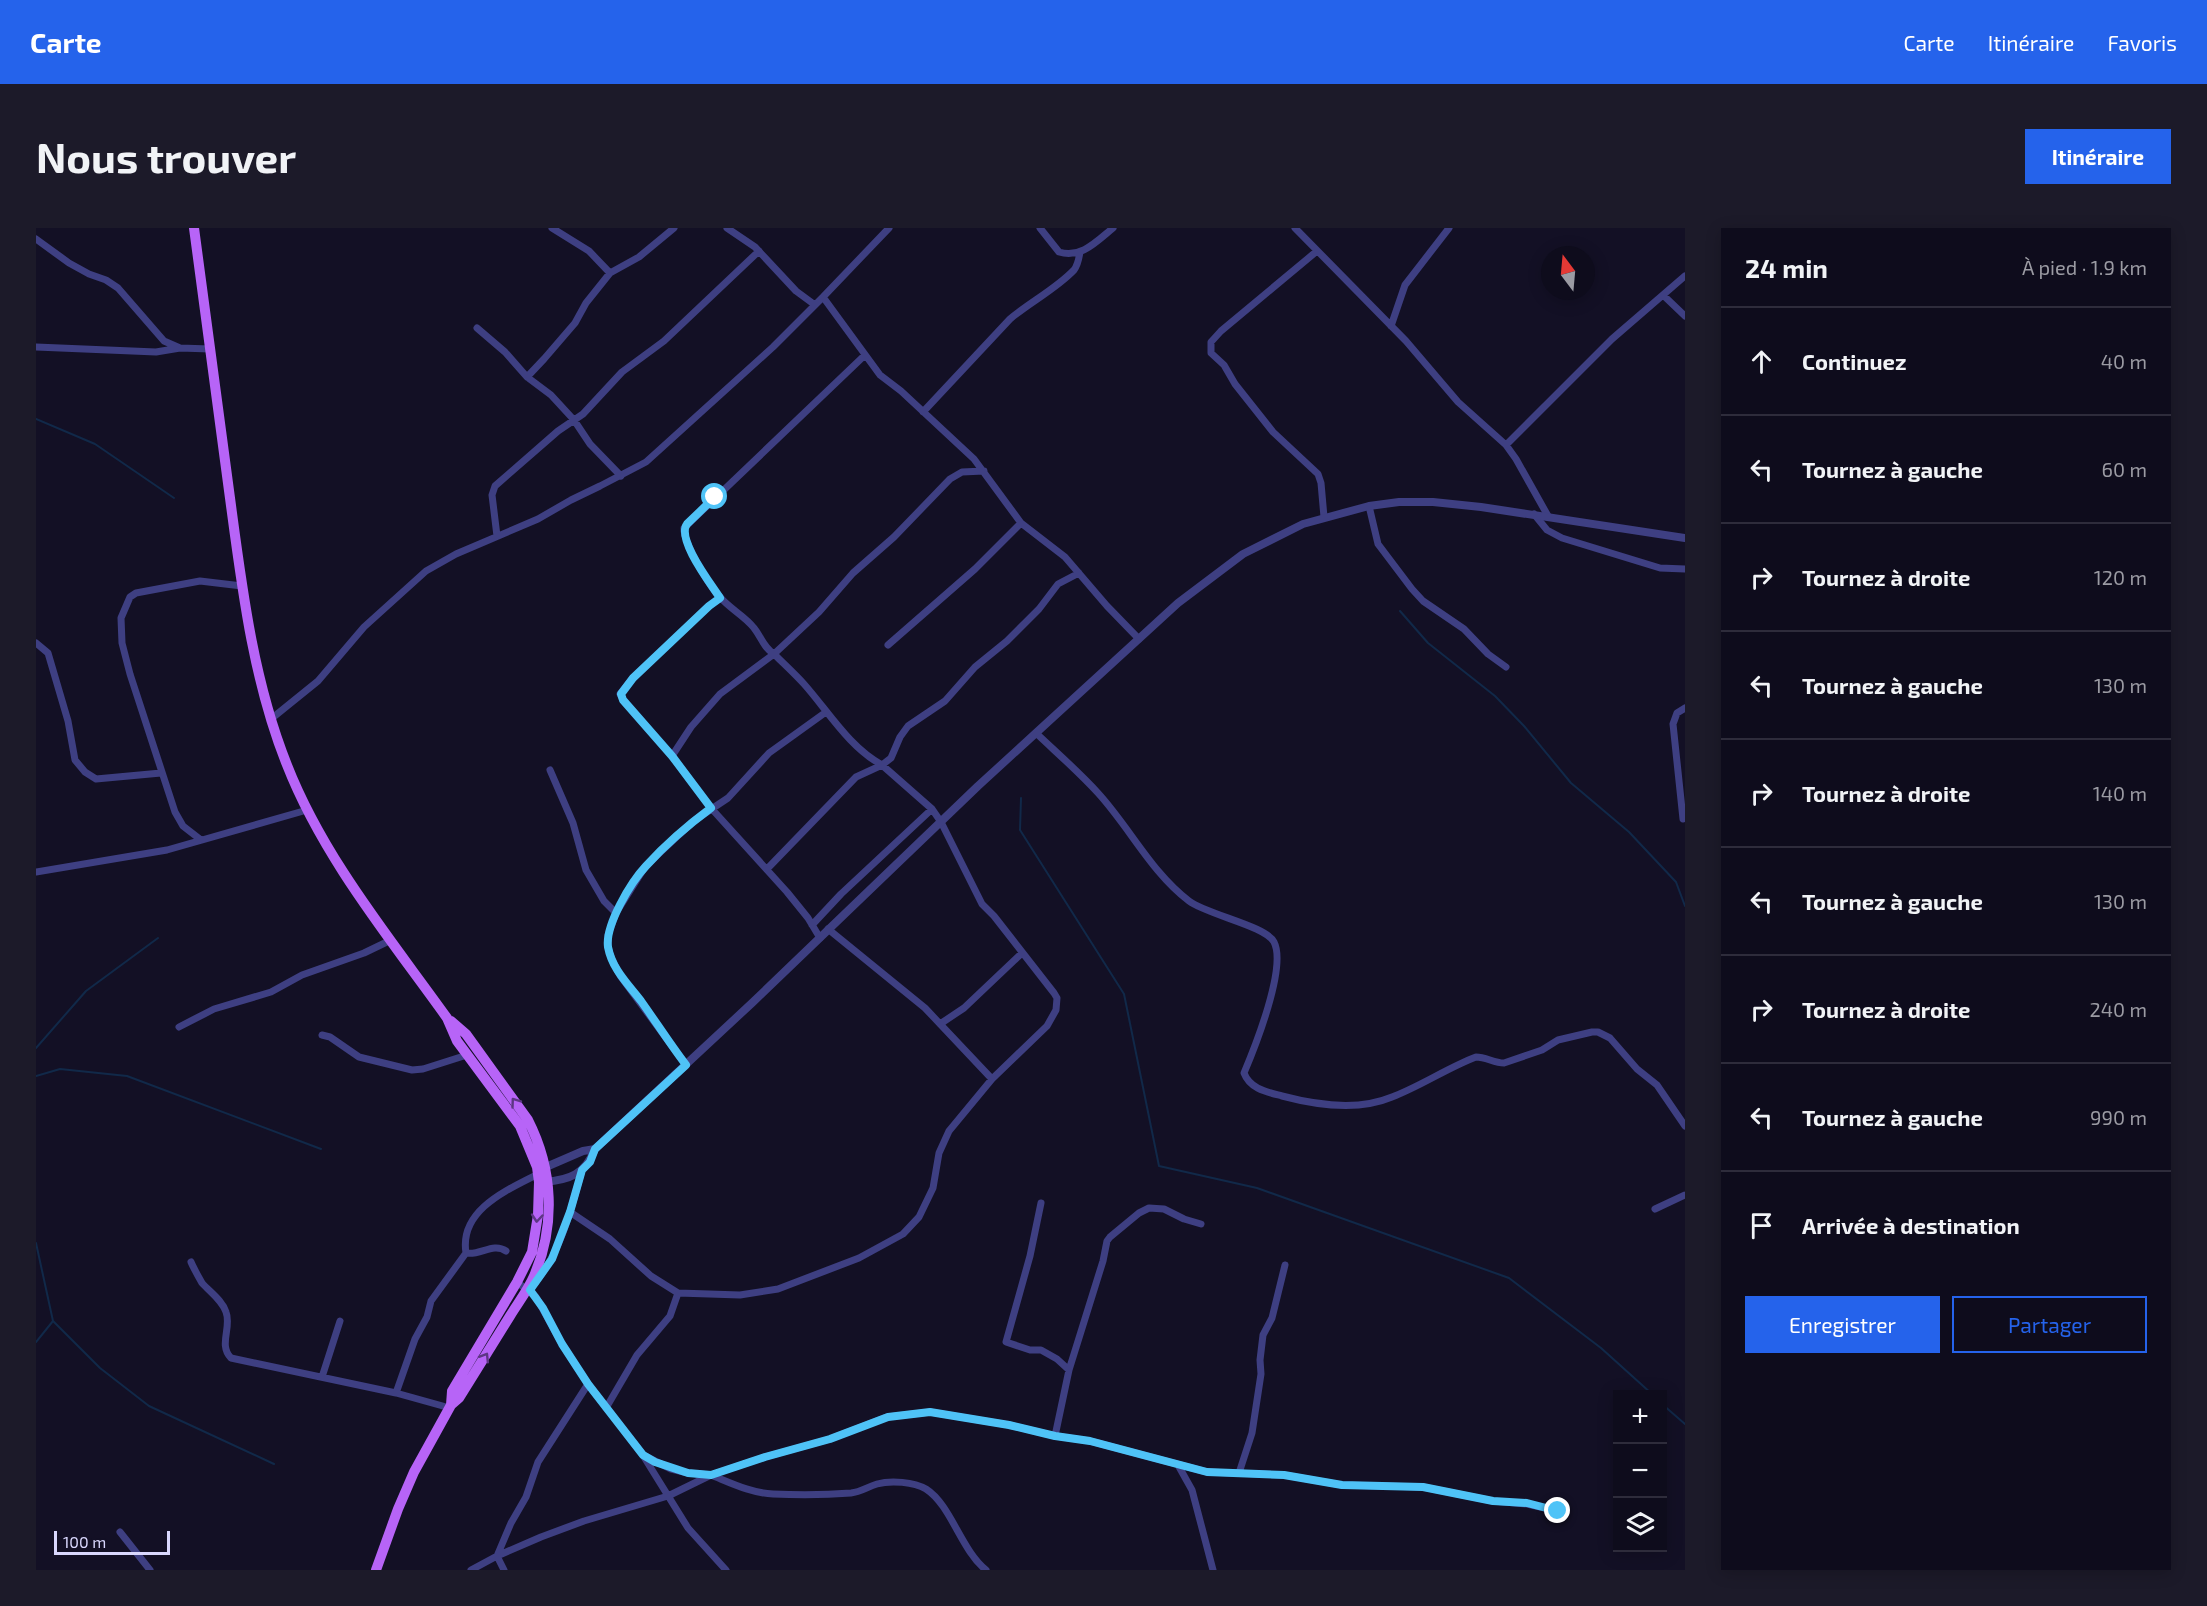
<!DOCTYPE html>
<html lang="fr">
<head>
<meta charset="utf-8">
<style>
  :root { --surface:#0e0c1c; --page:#1c1a29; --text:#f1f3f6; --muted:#9b9ba3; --line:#2e2c3b; --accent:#2563eb }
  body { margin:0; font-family:"Exo 2",sans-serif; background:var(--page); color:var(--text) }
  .controls { position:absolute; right:18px; bottom:18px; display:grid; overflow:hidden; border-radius:0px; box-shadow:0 3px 15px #0003 }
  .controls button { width:54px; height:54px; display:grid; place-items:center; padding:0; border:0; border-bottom:2px solid var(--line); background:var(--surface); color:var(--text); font:30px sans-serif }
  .compass { position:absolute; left:1505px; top:18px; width:54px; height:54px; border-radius:50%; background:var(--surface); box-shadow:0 3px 15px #0003; rotate:344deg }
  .scale { position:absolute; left:18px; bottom:15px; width:116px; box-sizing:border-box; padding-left:6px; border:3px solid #d9d7fd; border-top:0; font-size:16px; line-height:21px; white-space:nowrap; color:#d9d7fd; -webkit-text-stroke:4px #131025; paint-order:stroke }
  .stop { position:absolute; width:18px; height:18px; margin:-14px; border:4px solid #4fc3f7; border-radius:50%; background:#fff }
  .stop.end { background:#4fc3f7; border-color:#fff; box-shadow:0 2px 6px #0008 }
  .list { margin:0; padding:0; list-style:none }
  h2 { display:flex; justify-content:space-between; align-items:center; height:78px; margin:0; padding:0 24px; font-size:26px }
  h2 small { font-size:20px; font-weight:400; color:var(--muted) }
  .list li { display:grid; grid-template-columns:39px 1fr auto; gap:18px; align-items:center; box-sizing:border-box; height:108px; padding:0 24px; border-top:2px solid var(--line) }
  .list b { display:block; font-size:22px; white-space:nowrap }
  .list em { font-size:20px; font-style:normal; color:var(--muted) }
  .actions { display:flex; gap:12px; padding:18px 24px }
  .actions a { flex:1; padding:14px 0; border:2px solid var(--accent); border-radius:0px; text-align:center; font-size:21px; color:var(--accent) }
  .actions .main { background:var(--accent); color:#fff }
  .icon { flex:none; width:33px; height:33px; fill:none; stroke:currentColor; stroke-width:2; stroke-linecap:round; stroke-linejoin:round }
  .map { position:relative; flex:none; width:1649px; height:1342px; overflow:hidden; border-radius:0px }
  header { display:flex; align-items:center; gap:36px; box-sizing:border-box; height:84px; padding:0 30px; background:var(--accent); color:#fff }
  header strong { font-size:28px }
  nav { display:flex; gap:33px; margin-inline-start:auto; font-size:21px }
  .intro { display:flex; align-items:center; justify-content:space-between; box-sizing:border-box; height:144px; padding:0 36px }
  h1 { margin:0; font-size:42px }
  .button { padding:15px 27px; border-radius:0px; background:var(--accent); color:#fff; font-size:21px; font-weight:700 }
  main { display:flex; gap:36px; padding:0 36px }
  aside { flex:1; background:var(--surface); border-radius:0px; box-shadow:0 3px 15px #0003 }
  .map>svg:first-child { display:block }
</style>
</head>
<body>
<header>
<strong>Carte</strong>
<nav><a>Carte</a><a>Itinéraire</a><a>Favoris</a></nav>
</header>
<div class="intro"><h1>Nous trouver</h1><a class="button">Itinéraire</a></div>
<main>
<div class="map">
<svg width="1649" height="1342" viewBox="0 0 1649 1342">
  <rect width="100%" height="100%" fill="#131025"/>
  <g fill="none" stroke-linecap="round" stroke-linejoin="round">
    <path stroke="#112949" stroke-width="2" d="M 0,191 L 59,216 L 138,270
      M 1364,383 L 1392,415 L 1459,468 L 1488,498 L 1535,555 L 1593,604 L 1640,654 L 1649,678
      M 985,570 L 984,602 L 1088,766 L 1123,938 L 1221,960 L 1473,1050 L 1565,1120 L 1616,1166
      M 0,820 L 50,763 L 122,710
      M 0,848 L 24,841 L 91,848 L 285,921
      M 0,1015 L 17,1093 L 64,1140 L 113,1178 L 238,1236
      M 0,1114 L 17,1093
      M 1626,1176 L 1649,1196"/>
    <path stroke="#3e3f82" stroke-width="7" d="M 516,0 L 553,23 L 574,45
      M 691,0 L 719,19 L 760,63 L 779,77
      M 1004,0 L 1023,24 C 1045,31 1061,13 1077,0
      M 1259,0 L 1370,113 L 1422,174 L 1470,217 L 1480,231 L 1512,288
      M 0,11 L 33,35 L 53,46 L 70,52 L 82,60 L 128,113 L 144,120 L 174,121
      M 1281,23 L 1185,103 L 1175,114 L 1175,125 L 1188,137 L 1199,156 L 1237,204 L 1282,246 L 1285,255 L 1288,289
      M 1627,67 L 1649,88
      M 787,69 L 844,147 L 865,163 L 938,231 L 985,295 L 1029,329 L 1071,378 L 1103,411
      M 1355,98 L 1369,57 L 1413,0
      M 441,100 L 469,124 L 491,149 L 515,167 L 538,192 L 554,216 L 585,248
      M 0,119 L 120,124 L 144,120
      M 491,149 L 508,131 L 539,95 L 550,75 L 574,45 L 603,29 L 638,0
      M 887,184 L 974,91 C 994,74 1020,61 1038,42 C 1042,37 1043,30 1044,24
      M 1470,217 L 1576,111 L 1649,48
      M 948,243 L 926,244 L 914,251 L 858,309 L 817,345 L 783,384 L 738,426 C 748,436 758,445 768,456 C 792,483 813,519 846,537 L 855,530 L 864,509 L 872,498 L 909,473 L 939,439 L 971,413 L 1003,381 L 1022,356 L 1043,345
      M 1333,278 L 1342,316 L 1376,361 L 1387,373 L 1428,401 L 1452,426 L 1470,439
      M 1498,286 L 1511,302 L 1526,310 L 1624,340 L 1649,341
      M 461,308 L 456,267 L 459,258 L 522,203 L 547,186 L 586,144 L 628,113 L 723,23
      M 684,370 L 673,378 L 597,450 L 584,466 L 587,472 L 636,528 L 675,580 L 751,664 L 772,690 L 784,710
      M 0,415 L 12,425 L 32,493 L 39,532 L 49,544 L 60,551 L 125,545
      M 852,417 L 939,341 L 985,295
      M 235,491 L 282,453 L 328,399 L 390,343 L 420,326 L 502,291 L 535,272 L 564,258 L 610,234 L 737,119 L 787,69 L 853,0
      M 1000,505 C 1021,525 1043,544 1062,565 C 1094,600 1115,644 1153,673 C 1172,687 1230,698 1238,714 C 1251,739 1219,819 1208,845 C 1214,861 1231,864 1246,868 C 1280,877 1323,883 1356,869 C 1385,858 1411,840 1440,829 C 1450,829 1458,835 1468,835 L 1506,822 L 1522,812 L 1556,804 L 1562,804 L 1574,810 L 1601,841 L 1621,857 L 1649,898
      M 636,528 L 655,499 L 684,466 L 738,426 C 727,419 726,410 718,400 C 709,388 694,381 684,369 C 673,358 647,314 648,300 L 829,127
      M 514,542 L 537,595 L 550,642 L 568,673 L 580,685
      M 1647,591 L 1637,496 L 1641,485 L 1649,480
      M 165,612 L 147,598 L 139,584 L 94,446 L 86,415 L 85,390 L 94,369 L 100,365 L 164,353 L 206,358
      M 0,644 L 131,622 L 271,582
      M 776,697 L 805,666 L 896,581
      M 792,701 L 889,780 L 956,851
      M 904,796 L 928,780 L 986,725
      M 143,799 L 178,781 L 235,764 L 266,747 L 328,725 L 355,712
      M 286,807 L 294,809 L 323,829 L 376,842 L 387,841 L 431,827
      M 650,837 L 585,749 L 576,732 L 572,719 L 572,707 L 580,685 L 609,639 L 631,618 L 659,592 L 692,570 L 733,525 L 790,484
      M 1005,975 L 994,1028 L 970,1114 L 994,1122 L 1005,1122 L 1021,1131 L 1033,1142 L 1019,1208
      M 1619,981 L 1649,967
      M 534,984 L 574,1011 L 615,1048 L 642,1065 L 704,1067 L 742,1061 L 823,1030 L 867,1006 L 883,989 L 897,960 L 903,925 L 913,903 L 956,851 L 1011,798 L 1020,782 L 1021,770 L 1018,765 L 958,688 L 946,676 L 905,594 L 896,581 L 846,537 L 820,549 L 731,641
      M 430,1025 C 444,1028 457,1014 470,1023
      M 155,1034 C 158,1041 162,1048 166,1055 C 174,1064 186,1072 190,1084 C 196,1099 182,1117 195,1130 L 360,1165 L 414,1180
      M 481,1054 L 500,1069 L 526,1116 L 552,1156 L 607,1227 L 635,1241 L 652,1245 L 675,1247 L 729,1229 L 794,1211 L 851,1189 L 894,1184 L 973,1197 L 1019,1208 L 1054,1213 L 1171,1244 L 1248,1247 L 1306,1257 L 1387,1259 L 1457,1273 L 1491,1276 L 1522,1283
      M 499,1055 C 525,1023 535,982 546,942
      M 1033,1142 L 1067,1033 L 1071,1013 L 1074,1009 L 1103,985 L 1113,980 L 1128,981 L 1148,991 L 1165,996
      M 286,1149 L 304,1093
      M 360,1165 L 379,1111 L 391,1089 L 395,1073 L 430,1025 C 423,982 471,962 502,946
      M 570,1180 L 601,1127 L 634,1088 L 642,1065
      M 608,1229 L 652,1300 L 690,1342
      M 1142,1237 L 1156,1262 L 1177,1342
      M 1203,1245 L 1216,1205 L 1225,1146 L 1224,1132 L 1227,1107 L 1236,1090 L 1249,1037
      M 84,1304 L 114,1342
      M 435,1342 L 461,1328 L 475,1295 L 490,1269 L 502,1234 L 552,1156
      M 468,1342 L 461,1328 L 505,1309 L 548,1293 L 632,1268 L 675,1247 C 695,1255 715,1265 737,1266 C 762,1267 789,1267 815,1265 C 825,1264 831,1259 841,1256 C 855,1252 878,1254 890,1261 C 915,1277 925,1322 950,1342"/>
    <path stroke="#3e3f82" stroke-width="8" d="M 503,939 L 510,939 L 547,923 L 559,921
      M 508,954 C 534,952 549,946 559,921 L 716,775 L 942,558 L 1142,375 L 1207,326 L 1267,296 L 1333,278 L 1363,274 L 1397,274 L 1445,279 L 1649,310"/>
    <path stroke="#b764f7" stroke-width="10" d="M 158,0 C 170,90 182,180 194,270 C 206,360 217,452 251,537 C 287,629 353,709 411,790 L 421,813 L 484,898 L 501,939 L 503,954 L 502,987 L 496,1024 L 481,1054 L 416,1163 L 415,1177
      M 340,1342 L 362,1281 L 378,1244 L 415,1177 L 423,1170 C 440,1143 457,1115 474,1088 C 482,1075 492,1062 498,1048 C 520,997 517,941 492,892 L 430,806 L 415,793"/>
  </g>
  <defs><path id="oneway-chevron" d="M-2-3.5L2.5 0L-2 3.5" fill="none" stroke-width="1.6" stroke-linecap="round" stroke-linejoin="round" transform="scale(1.5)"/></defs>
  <g stroke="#5d3684">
    <use href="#oneway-chevron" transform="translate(479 874) rotate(-126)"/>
    <use href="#oneway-chevron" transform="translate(501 990) rotate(95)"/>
    <use href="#oneway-chevron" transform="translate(449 1129) rotate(-58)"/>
  </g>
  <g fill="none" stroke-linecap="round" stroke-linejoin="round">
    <path stroke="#4fc3f7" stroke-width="8" d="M 679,269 L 651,296 C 640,311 675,356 684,370 L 673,378 L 597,450 L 585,466 L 587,472 L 636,528 L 675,580 C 652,597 629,617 610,638 C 595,654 569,697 572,719 C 576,741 592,756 605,773 C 620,794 634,816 650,837 L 559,921 L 554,934 L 546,942 L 534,984 L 516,1031 L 494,1062 L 507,1080 L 526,1116 L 552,1156 L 607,1227 L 619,1234 L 652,1245 L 675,1247 L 729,1229 L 794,1211 L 852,1189 L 894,1184 L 973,1197 L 1019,1208 L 1054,1213 L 1171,1244 L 1248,1247 L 1306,1257 L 1387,1259 L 1457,1273 L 1491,1275 L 1522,1283"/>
  </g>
</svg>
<div class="controls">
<button>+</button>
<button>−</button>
<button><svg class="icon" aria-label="layers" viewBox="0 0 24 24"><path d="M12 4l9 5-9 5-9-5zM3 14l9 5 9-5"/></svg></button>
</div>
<svg class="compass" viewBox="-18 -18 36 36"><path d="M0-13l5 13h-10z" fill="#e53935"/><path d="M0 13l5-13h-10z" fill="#9b9ba3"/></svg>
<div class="scale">100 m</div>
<div class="stop" style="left:679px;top:269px"></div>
<div class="stop end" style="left:1522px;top:1283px"></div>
</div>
<aside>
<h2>24 min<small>À pied · 1.9 km</small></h2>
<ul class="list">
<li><svg class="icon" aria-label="ahead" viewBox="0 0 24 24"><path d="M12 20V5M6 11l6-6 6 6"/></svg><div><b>Continuez</b></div><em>40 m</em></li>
<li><svg class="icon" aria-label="left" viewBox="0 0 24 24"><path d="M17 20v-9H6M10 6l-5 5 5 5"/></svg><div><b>Tournez à gauche</b></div><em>60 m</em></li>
<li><svg class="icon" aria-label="right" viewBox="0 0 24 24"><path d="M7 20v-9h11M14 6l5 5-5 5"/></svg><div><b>Tournez à droite</b></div><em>120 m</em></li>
<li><svg class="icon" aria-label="left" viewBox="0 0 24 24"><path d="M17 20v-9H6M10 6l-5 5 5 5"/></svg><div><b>Tournez à gauche</b></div><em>130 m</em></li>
<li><svg class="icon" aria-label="right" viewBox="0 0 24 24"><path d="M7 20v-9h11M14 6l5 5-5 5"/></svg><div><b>Tournez à droite</b></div><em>140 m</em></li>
<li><svg class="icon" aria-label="left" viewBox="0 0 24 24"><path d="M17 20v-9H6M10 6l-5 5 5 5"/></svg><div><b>Tournez à gauche</b></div><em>130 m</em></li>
<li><svg class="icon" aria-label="right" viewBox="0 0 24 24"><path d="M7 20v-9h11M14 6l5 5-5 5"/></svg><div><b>Tournez à droite</b></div><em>240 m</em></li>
<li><svg class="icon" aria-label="left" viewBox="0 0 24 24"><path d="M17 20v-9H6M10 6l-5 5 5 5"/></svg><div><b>Tournez à gauche</b></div><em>990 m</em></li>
<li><svg class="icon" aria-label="arrive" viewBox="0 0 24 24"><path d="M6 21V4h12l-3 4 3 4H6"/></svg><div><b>Arrivée à destination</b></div></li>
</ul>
<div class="actions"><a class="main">Enregistrer</a><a>Partager</a></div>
</aside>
</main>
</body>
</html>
